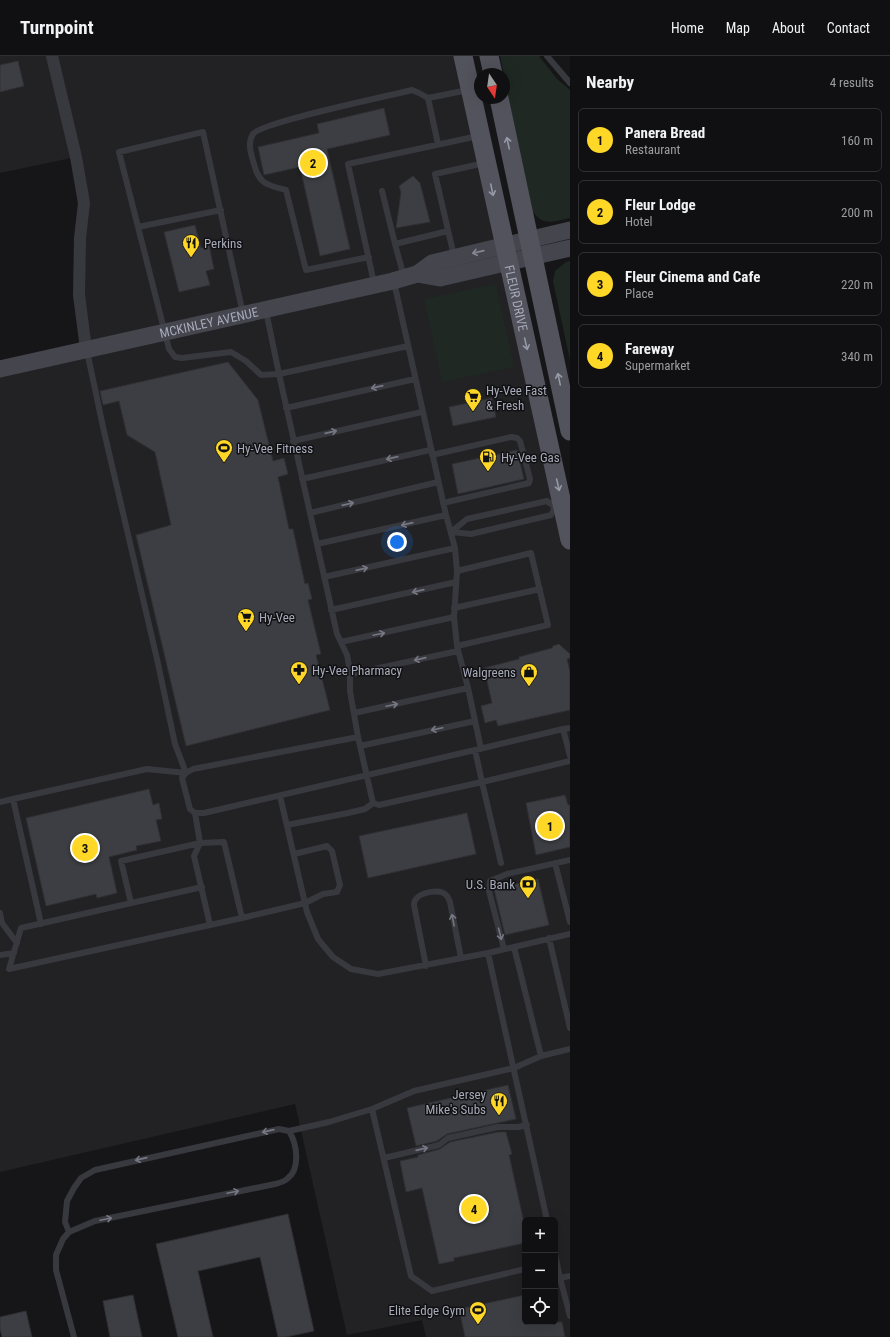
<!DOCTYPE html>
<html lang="en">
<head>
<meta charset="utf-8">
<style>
  :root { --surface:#101012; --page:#19191b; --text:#f1f3f6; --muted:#9c9d9f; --line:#303032; --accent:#fed727 }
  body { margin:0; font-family:"Roboto Condensed",sans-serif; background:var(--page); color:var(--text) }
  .controls { position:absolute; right:12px; bottom:12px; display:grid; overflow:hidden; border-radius:6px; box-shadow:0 4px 16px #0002 }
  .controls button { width:36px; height:36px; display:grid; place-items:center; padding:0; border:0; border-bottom:1px solid var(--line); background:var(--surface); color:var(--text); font:20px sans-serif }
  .compass { position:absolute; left:474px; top:12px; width:36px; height:36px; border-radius:50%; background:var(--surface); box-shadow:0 4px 16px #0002; rotate:167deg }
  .you { position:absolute; left:397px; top:486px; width:14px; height:14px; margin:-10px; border:3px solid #fff; border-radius:50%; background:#1a73e8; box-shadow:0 0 0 6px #1a73e833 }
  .badge { display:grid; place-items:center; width:26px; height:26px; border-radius:50%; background:var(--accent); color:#111; font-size:13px; font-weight:700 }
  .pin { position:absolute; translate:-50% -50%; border:2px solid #fff; box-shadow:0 1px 4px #0006 }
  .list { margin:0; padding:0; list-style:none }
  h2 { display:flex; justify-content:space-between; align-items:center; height:52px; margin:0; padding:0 16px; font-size:17px }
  h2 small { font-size:13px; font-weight:400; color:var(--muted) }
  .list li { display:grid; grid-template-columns:26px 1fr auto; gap:12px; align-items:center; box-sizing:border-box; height:64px; margin:0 8px 8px; padding:0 8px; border:1px solid var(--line); border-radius:6px }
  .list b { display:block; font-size:15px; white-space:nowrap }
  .list p { margin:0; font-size:13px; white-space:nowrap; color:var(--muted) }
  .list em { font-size:13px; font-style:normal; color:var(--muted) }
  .icon { flex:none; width:22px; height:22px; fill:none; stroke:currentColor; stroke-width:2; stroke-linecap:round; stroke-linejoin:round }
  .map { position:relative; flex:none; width:570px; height:1281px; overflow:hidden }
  header { display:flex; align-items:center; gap:24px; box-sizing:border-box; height:56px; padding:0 20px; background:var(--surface); border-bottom:1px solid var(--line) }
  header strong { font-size:19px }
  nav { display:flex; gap:22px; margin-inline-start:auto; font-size:14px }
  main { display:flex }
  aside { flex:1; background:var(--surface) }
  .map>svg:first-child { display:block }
</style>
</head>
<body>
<header>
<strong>Turnpoint</strong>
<nav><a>Home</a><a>Map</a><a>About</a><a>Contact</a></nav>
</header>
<main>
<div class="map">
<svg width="570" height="1281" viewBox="0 0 570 1281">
  <rect width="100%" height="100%" fill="#161618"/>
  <path fill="#222225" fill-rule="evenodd" d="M 0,0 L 463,0 L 570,484 L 570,1281 L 426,1281 L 422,1264 L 347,1279 L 295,1048 L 0,1116 L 0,313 L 86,293 L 76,101 L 0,117 ZM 525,1164 L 555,1164 L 555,1266 L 525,1266 Z"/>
  <path fill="#1f2822" d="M 500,0 L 539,0 L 557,23 L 570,34 L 570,162 C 552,166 541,171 531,152 Z
    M 570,205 L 570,304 L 553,225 L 555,215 L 566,206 Z
    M 496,228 L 514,311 L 442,326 L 424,243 Z"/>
  <path fill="#3d3e43" stroke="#303034" d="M 18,5 L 24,30 L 0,36 L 0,9 Z
    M 384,52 L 390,79 L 327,93 L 350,193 L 320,200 L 300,111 L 264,119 L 258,91 L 319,77 L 317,68 Z
    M 413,120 L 420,127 L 430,166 L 396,172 L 401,136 L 399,130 Z
    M 195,169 L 201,192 L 209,189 L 214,213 L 206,215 L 210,229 L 179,236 L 164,176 Z
    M 228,306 L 258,344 L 273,405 L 284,402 L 288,418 L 278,421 L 289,473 L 293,473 L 305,528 L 308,527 L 312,543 L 308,544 L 321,598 L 316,599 L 330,654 L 186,690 L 136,479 L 171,469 L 155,396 L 127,379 L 119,345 L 103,349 L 100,335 Z
    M 492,342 L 496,361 L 453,370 L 449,351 Z
    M 517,394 L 524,423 L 458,438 L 452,408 Z
    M 559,588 L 570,598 L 570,602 L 567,603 L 570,616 L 570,654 L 498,670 L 496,664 L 485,667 L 481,650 L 492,647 L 484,612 L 519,603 L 519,601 L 552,592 L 553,590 Z
    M 149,733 L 153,749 L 159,747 L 162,763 L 156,764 L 161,785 L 136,790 L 137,794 L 109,801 L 117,837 L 97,842 L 96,838 L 46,850 L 26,762 Z
    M 565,739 L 568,749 L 570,749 L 570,791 L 536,799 L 526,747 Z
    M 467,757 L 476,798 L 368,822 L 359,780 Z
    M 538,823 L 549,869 L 505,879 L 494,833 Z
    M 508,1029 L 516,1063 L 447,1078 L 437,1085 L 416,1090 L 407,1052 Z
    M 498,1076 L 506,1076 L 512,1098 L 509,1099 L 525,1171 L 525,1187 L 454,1202 L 454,1205 L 439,1208 L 422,1132 L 406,1136 L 400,1105 L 418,1101 L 418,1099 L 440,1093 L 450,1086 Z
    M 288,1158 L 314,1275 L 286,1281 L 278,1281 L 260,1201 L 198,1215 L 213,1281 L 178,1281 L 156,1188 Z
    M 133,1239 L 142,1281 L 110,1281 L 103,1245 Z
    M 525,1239 L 525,1266 L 562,1266 L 565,1281 L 465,1281 L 459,1253 Z
    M 26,1255 L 32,1281 L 2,1281 L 0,1273 L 0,1261 Z"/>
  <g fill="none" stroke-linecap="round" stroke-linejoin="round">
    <path stroke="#38383f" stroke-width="6" d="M 547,0 L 570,27
      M 428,42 L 438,88
      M 382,135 L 395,188 L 448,175
      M 138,171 L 221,154
      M 395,188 L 404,221
      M 454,200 L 435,118 L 485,107
      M 369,201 L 306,214 L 286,134 C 267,129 259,128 254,108 C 251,98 247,87 253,78 C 261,66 389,40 412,34 L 419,37 L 428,42 L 468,34
      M 394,226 L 446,459 L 455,492 L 457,515 L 454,561 L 457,590 L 468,632 L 481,693
      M 374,227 L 348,108 L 478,80
      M 266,255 L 279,318 L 408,290
      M 243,258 L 203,76 L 119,96 L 169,293 L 175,301 L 182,302 L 231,296 L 246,305 L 261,319 L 279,318 L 337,578 L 347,599 L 350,615 L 350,635 L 358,681
      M 286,352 L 415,323
      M 293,385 L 422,356
      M 432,399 L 511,381 L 517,382 L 520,385 L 530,423 L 529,427 L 525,428 L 443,447
      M 302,423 L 430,394
      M 547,445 L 555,451 L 551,459 L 471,478 L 451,476 L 467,463 Z
      M 310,457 L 438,426
      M 317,488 L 446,459
      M 457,515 L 531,497 L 548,569 L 457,590
      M 324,521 L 455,492
      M 454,552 L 540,533
      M 331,554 L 456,526
      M 341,586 L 454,561
      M 351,618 L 458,595
      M 354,657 L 468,632
      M 570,672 L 563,673 L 570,700
      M 563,673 L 475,694 L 482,726 L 570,705
      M 360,690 L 475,665
      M 475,694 L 204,757 L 195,757 L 190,753 L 182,722 L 186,717 L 193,713 L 358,681 L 373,747 L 379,749 L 482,726 L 501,807
      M 280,740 L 307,856 L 318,883 L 333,901 L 351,913 L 378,918 L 488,897
      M 0,746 L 13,743
      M 287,769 L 348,757 L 365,753 L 373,747
      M 555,807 L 570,866
      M 202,831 L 21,872 L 9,913 L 210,869
      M 131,847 L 121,805 L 200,787 L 224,786 L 242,862 L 210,869 L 194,800 L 200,787 L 195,757
      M 0,857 L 2,867 L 17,887
      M 242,862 L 305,847 L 323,838 L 337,836 L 340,829 L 332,795 L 327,790 L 294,798
      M 41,868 L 13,743 L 147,713 L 186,717 L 175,688 L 157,603 L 103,371 L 87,295
      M 549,882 L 570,972
      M 514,891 L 541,1000
      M 504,893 L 489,835 L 490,825 L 507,818 L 570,804
      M 0,899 L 14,897
      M 426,910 L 414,849 C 414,847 415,844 416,843 C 421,836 441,832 447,840 C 448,841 449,844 450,846 L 461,902
      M 372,1053 L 411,1220 L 432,1235 L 525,1213
      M 289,1075 L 329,1066 L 372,1053 L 414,1035 L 514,1012 L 541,1000 L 570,993
      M 384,1102 L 439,1089 L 448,1082 L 498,1071 L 518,1071 L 527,1069
      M 547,1164 L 488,897 L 570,878
      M 69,1176 L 65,1166 L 67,1145 L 74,1132 L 81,1122 L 95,1114 L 279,1073 L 289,1075 C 297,1088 301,1113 287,1123 C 284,1126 279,1127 275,1128 L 95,1165 L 69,1176 L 63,1183 L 56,1199 L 56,1214 L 74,1281
      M 555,1198 L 560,1222 L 570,1220
      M 560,1222 L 570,1260"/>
    <path stroke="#38383f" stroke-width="12" d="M 52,0 L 76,101 L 84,147 L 80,182 L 79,239 L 86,293"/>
    <g stroke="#44454d" stroke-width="17">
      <path d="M 417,218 L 440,222 L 570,192"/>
      <path id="s1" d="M 0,313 L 393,225 L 417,218 L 432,207 L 570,174"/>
    </g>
    <g stroke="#52535c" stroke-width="19">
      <path id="s2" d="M 463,0 L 570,484"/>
      <path d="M 489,0 L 493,18"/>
      <path d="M 499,42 L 570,375"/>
    </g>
  </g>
  <defs><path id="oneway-shaft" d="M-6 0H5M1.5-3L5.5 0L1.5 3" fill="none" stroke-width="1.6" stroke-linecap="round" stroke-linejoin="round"/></defs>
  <g stroke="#9699a6">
    <use href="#oneway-shaft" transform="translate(508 87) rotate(-102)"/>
    <use href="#oneway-shaft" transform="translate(492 134) rotate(78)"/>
    <use href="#oneway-shaft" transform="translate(526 288) rotate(77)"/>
    <use href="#oneway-shaft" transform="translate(559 323) rotate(-102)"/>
    <use href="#oneway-shaft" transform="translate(558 429) rotate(77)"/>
  </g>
  <use stroke="#848793" href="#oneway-shaft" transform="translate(478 196) rotate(167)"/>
  <g stroke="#757782">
    <use href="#oneway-shaft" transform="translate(377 331) rotate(167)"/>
    <use href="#oneway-shaft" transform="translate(331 376) rotate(-13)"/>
    <use href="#oneway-shaft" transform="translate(392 402) rotate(167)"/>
    <use href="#oneway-shaft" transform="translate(348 448) rotate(-13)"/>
    <use href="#oneway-shaft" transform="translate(407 468) rotate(167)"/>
    <use href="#oneway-shaft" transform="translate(362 513) rotate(-13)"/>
    <use href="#oneway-shaft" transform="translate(418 535) rotate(167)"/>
    <use href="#oneway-shaft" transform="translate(379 578) rotate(-12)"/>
    <use href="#oneway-shaft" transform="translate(420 603) rotate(167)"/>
    <use href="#oneway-shaft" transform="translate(392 649) rotate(-12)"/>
    <use href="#oneway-shaft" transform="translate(437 673) rotate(168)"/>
    <use href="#oneway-shaft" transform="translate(453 864) rotate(-101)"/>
    <use href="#oneway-shaft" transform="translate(500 878) rotate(76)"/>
    <use href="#oneway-shaft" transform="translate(268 1075) rotate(167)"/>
    <use href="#oneway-shaft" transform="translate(422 1093) rotate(-13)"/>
    <use href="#oneway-shaft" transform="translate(141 1103) rotate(167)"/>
    <use href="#oneway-shaft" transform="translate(233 1136) rotate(-12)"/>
    <use href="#oneway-shaft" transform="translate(106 1163) rotate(-12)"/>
  </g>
  <defs>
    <symbol id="restaurant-pin" viewBox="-11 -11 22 30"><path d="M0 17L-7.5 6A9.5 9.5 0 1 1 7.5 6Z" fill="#fed727" stroke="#111113"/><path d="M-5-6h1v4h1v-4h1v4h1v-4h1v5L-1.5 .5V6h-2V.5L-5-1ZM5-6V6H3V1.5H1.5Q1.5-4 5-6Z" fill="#111"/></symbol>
    <symbol id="supermarket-pin" viewBox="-11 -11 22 30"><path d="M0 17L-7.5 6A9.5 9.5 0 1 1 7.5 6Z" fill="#fed727" stroke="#111113"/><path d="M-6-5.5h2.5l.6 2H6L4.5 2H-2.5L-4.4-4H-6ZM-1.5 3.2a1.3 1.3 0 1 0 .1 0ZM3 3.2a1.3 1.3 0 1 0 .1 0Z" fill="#111"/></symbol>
    <symbol id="stadium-pin" viewBox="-11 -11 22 30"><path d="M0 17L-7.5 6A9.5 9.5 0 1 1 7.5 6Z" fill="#fed727" stroke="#111113"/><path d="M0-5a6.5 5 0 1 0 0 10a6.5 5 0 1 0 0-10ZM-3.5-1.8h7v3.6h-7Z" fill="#111"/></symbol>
    <symbol id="fuel-pin" viewBox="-11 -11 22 30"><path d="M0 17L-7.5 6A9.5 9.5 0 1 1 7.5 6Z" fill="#fed727" stroke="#111113"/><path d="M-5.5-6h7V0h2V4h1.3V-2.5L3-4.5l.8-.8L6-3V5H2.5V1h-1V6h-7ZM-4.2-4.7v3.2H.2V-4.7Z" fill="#111"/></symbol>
    <symbol id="pharmacy-pin" viewBox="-11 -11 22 30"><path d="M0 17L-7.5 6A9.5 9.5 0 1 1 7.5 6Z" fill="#fed727" stroke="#111113"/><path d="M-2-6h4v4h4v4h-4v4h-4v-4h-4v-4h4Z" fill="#111"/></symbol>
    <symbol id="shop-pin" viewBox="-11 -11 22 30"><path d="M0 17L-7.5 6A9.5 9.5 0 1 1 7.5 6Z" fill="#fed727" stroke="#111113"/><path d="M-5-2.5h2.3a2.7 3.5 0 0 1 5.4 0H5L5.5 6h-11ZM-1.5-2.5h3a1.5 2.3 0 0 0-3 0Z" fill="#111"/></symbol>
    <symbol id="bank-pin" viewBox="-11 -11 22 30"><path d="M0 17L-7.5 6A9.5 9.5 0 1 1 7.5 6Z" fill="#fed727" stroke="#111113"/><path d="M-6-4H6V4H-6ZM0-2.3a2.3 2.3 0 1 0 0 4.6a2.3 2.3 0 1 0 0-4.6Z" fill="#111"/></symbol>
  </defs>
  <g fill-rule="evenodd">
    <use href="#restaurant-pin" x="181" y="177" width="20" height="27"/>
    <use href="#supermarket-pin" x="463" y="331" width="20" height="27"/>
    <use href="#stadium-pin" x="214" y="382" width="20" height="27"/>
    <use href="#fuel-pin" x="478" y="391" width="20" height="27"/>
    <use href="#supermarket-pin" x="236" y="551" width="20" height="27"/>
    <use href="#pharmacy-pin" x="289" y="604" width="20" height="27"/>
    <use href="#shop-pin" x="519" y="606" width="20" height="27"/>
    <use href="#bank-pin" x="518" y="818" width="20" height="27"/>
    <use href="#restaurant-pin" x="489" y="1035" width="20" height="27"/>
    <use href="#stadium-pin" x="468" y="1244" width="20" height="27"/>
  </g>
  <g text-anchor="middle" stroke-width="3" stroke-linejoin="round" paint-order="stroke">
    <g font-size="13" fill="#a7aab9" stroke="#111113" text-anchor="start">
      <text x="204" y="192">Perkins</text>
      <text x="486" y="339">Hy-Vee Fast<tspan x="486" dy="15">&amp; Fresh</tspan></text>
      <text x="237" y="397">Hy-Vee Fitness</text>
      <text x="501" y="406">Hy-Vee Gas</text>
      <text x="259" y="566">Hy-Vee</text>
      <text x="312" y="619">Hy-Vee Pharmacy</text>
      <text x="516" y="621" text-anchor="end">Walgreens</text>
      <text x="515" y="833" text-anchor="end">U.S. Bank</text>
      <text x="486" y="1043" text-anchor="end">Jersey<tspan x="486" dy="15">Mike's Subs</tspan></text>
      <text x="465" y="1259" text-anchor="end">Elite Edge Gym</text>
    </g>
    <g font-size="13" fill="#a7aab9" stroke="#111113">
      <text dy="5" stroke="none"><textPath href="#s2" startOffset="248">FLEUR DRIVE</textPath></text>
      <text dy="5" stroke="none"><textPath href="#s1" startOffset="214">MCKINLEY AVENUE</textPath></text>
    </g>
  </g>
</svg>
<div class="controls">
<button>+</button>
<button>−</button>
<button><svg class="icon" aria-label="locate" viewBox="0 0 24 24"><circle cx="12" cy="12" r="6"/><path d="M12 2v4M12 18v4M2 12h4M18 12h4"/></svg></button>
</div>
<svg class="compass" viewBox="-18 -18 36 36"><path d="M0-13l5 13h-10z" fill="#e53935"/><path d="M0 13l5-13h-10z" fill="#9c9d9f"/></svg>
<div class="you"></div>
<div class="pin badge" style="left:550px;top:770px">1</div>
<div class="pin badge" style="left:313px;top:107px">2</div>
<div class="pin badge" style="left:85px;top:792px">3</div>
<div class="pin badge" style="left:474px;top:1153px">4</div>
</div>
<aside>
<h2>Nearby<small>4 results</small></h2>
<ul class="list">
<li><span class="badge">1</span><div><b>Panera Bread</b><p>Restaurant</p></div><em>160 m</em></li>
<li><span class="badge">2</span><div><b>Fleur Lodge</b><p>Hotel</p></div><em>200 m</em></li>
<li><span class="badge">3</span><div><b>Fleur Cinema and Cafe</b><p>Place</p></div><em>220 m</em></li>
<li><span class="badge">4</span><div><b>Fareway</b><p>Supermarket</p></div><em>340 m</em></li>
</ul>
</aside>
</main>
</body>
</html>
